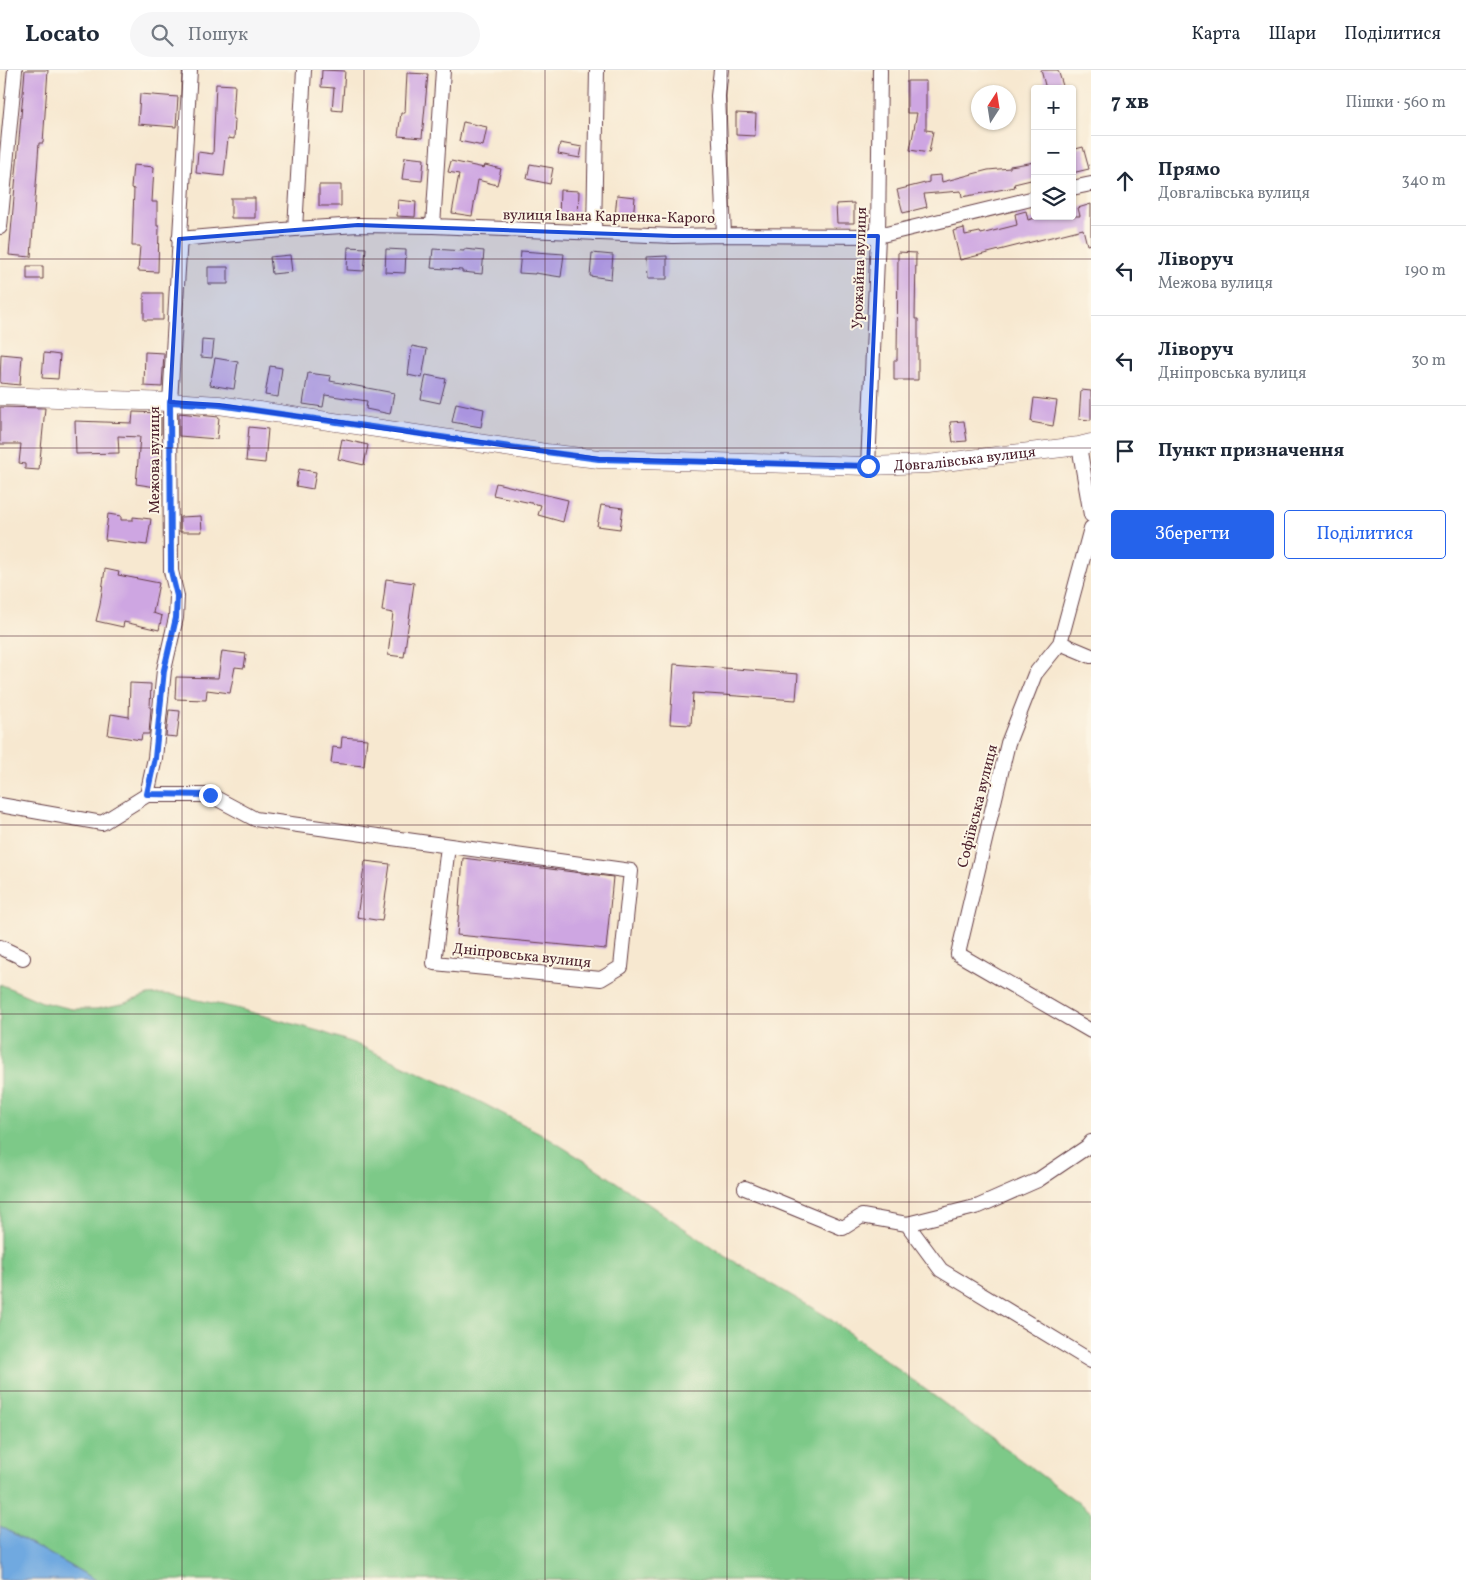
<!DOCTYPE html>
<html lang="uk">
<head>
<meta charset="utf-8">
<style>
  :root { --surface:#fff; --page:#f6f6f7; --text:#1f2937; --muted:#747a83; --line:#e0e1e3; --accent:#2563eb }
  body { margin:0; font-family:Vollkorn,serif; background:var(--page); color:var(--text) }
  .controls { position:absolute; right:15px; top:15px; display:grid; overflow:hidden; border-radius:5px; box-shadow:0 1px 4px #0004 }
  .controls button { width:45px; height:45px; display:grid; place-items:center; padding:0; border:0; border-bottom:1px solid var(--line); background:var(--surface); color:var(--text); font:25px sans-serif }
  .compass { position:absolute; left:971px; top:15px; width:45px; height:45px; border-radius:50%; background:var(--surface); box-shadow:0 1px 4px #0004; rotate:12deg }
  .stop { position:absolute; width:15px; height:15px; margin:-11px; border:4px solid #2563eb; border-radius:50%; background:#fff }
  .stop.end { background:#2563eb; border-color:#fff; box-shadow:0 1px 5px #0008 }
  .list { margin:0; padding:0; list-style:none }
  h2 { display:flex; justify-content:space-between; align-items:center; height:65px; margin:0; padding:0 20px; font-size:21px }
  h2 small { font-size:16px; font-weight:400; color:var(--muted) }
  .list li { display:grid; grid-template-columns:32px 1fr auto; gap:15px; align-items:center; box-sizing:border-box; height:90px; padding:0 20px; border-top:1px solid var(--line) }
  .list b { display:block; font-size:19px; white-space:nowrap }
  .list p { margin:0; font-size:16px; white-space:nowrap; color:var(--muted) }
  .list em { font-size:16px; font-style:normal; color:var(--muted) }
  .actions { display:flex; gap:10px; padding:15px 20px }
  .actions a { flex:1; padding:11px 0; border:1px solid var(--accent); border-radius:5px; text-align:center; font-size:18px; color:var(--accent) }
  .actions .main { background:var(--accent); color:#fff }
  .icon { flex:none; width:28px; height:28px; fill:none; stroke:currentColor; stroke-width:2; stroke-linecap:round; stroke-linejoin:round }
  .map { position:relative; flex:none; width:1091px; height:1510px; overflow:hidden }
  header { display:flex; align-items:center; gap:30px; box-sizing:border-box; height:70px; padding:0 25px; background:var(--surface); border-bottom:1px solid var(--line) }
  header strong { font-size:24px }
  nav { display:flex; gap:28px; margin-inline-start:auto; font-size:18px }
  .search { width:350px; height:45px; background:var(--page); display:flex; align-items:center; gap:12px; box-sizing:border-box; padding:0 18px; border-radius:28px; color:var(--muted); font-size:19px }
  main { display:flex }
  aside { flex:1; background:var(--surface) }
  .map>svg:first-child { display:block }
</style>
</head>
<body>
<header>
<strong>Locato</strong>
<div class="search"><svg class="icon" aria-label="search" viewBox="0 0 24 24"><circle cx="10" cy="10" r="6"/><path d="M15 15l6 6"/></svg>Пошук</div>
<nav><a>Карта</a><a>Шари</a><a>Поділитися</a></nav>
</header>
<main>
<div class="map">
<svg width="1091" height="1510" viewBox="0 0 1091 1510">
  <rect width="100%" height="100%" fill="#fcf5e5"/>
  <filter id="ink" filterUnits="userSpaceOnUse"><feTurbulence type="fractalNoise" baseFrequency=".02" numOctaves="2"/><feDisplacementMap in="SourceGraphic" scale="10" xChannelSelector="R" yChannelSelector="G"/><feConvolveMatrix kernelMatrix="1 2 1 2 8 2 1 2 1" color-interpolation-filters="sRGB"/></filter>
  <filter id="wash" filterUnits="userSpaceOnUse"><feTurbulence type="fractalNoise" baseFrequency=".0096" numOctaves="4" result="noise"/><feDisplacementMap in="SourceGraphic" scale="20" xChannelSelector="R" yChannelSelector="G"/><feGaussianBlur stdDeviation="1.12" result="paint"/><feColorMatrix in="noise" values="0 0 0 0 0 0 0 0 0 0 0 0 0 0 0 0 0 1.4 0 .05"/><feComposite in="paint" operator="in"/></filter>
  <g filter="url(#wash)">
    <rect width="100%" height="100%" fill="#f7e8d0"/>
    <path fill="#7dc988" stroke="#64745a" d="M 0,914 L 42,932 L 72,939 L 96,939 L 122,934 L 148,925 L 161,924 L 174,925 L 236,938 L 322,962 L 356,974 L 461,1022 L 540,1063 L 591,1095 L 725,1186 L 826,1246 L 1091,1442 L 1091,1510 L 96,1510 L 0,1456 Z"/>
    <path fill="#70a9e0" stroke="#5d6486" d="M 0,1456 L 96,1510 L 0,1510 Z"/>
    <g id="blocks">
      <path fill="#cea6e2" d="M 25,0 L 48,0 L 43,73 L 39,73 L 31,187 L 9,185 Z
        M 322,0 L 345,1 L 342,41 L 332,40 L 334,18 L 321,17 Z
        M 1041,0 L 1058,0 L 1064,19 L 1046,19 Z
        M 407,3 L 428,4 L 422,68 L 398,66 L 401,43 L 405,43 Z
        M 907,11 L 926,11 L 926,60 L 933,61 L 929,83 L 910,80 L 917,43 L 907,43 Z
        M 216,14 L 235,15 L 233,49 L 235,49 L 234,69 L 228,68 L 224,106 L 196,103 L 198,82 L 213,84 Z
        M 140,24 L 178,27 L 176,57 L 138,54 Z
        M 736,43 L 756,44 L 755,66 L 736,65 Z
        M 463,52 L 487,57 L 483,76 L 459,71 Z
        M 560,73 L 582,77 L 580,88 L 558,84 Z
        M 1083,77 L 1089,99 L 1072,103 L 1072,80 Z
        M 405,87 L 424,89 L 422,111 L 402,109 Z
        M 451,91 L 484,98 L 485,95 L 501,99 L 497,115 L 478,110 L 472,146 L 452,143 L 459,104 L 448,102 Z
        M 1035,92 L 1035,109 L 1014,114 L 1015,117 L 962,127 L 961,121 L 924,124 L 927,137 L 903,143 L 897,120 L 929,112 L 929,106 L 941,105 L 942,112 L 988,100 L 1010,98 L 1010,96 Z
        M 530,94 L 553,98 L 550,114 L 527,109 Z
        M 133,95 L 154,97 L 152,132 L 157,132 L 157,156 L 159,156 L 158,202 L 138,201 L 140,176 L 132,176 L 134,119 L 131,118 Z
        M 319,115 L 341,115 L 341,136 L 319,136 Z
        M 560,120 L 579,121 L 578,149 L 559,148 Z
        M 617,125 L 635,127 L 633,149 L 615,147 Z
        M 231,128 L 255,128 L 255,148 L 231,148 Z
        M 398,130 L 416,132 L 415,147 L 397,146 Z
        M 854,133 L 854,153 L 837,153 L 836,134 Z
        M 1091,134 L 1091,174 L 1087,175 L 1083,159 L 960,190 L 953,161 L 964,158 L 965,165 L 980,162 L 981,164 L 1017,155 L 1015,144 L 1026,141 L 1028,150 L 1042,146 L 1080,146 L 1078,138 Z
        M 348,177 L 366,178 L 364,201 L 347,200 Z
        M 386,179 L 406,180 L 405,203 L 385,202 Z
        M 433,179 L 464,181 L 464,179 L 484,181 L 482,204 L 462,202 L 462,200 L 431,198 Z
        M 521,181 L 564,184 L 561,207 L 535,203 L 535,204 L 519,203 Z
        M 898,182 L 916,183 L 915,249 L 918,249 L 918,310 L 894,310 L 894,290 L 897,290 Z
        M 592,183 L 613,185 L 611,209 L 590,206 Z
        M 290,185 L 292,202 L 272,204 L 270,187 Z
        M 667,186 L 667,209 L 647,209 L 646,187 Z
        M 27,196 L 43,196 L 43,209 L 27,209 Z
        M 208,197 L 228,197 L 228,214 L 208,214 Z
        M 144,223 L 163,223 L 163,250 L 144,250 Z
        M 202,270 L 214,271 L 212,288 L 201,287 Z
        M 412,276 L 427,279 L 422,308 L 408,305 Z
        M 145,282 L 164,283 L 162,317 L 144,316 Z
        M 44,283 L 60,285 L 58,309 L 42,308 Z
        M 1,284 L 22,286 L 20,315 L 0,313 Z
        M 215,288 L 238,292 L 234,319 L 210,315 Z
        M 270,296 L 282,298 L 278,327 L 265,325 Z
        M 308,303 L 331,306 L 330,311 L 394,323 L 390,344 L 366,339 L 367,331 L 325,325 L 323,337 L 303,334 Z
        M 426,305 L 446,309 L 440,333 L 421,329 Z
        M 1081,320 L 1091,321 L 1091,350 L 1079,349 Z
        M 1034,328 L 1057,331 L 1053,356 L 1031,352 Z
        M 456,333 L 484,339 L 481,357 L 452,352 Z
        M 0,337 L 45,338 L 39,400 L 25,399 L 25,394 L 19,393 L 21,374 L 0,374 Z
        M 133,342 L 161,343 L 161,364 L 159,364 L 158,368 L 158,396 L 159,396 L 156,417 L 136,414 L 140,367 L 118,366 L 119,383 L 76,384 L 75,351 L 132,353 Z
        M 179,343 L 219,347 L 217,369 L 179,366 Z
        M 964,351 L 967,371 L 953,372 L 950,352 Z
        M 249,357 L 268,359 L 265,393 L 246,391 Z
        M 342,369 L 368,375 L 364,395 L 338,389 Z
        M 299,399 L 316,402 L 313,419 L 296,416 Z
        M 496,413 L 568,430 L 563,452 L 538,445 L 541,435 L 493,425 Z
        M 601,435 L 623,438 L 620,459 L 597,456 Z
        M 108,444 L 121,446 L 121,450 L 133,450 L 133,447 L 151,449 L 147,475 L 105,470 Z
        M 201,446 L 202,462 L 180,462 L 180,447 Z
        M 105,499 L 119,502 L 118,505 L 159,513 L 153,543 L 162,546 L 159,560 L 124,552 L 123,557 L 96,551 L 100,535 Z
        M 386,509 L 414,513 L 404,587 L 388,585 L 393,543 L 382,541 Z
        M 222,581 L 246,584 L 244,598 L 235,597 L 230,623 L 207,620 L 206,630 L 175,629 L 176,607 L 218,608 Z
        M 674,594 L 798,604 L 796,630 L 693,623 L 691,655 L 670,654 Z
        M 130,613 L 151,614 L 150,638 L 151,638 L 149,664 L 142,664 L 141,670 L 108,665 L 111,644 L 129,647 Z
        M 169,640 L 180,641 L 177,667 L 166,666 Z
        M 342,667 L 367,669 L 364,696 L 331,693 L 333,677 L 341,678 Z
        M 463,788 L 613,807 L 606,879 L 457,865 Z
        M 365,791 L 390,794 L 382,851 L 357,847 Z"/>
    </g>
  </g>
  <g filter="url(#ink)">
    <use href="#blocks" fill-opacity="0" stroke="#643d44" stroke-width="1"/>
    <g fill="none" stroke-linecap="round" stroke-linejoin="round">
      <defs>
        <path id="minor" d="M 721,0 L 718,26 L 724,165
          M 1072,118 L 1091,114
          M 433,156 L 443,0
          M 0,157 L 15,0
          M 295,159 L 304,0
          M 594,163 L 597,0
          M 179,169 L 295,159 L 358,155 L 433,156 L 673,166 L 724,165 L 878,166 L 1035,128
          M 1079,376 L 1091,445
          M 868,396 L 878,166 L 880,0
          M 1091,458 L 1060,573 L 1035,604 L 1008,673 L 958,884 L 1091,961
          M 1060,573 L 1091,586
          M 147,725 L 210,725 L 255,749 L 631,801 L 621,897 L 601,909 L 434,893 L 448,776
          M 0,735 L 102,753 L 147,725 L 155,688 L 164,600 L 176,548 L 177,526 L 171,501 L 170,332 L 190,0
          M 0,877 L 23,888
          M 745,1118 L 843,1158 L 862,1146 L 907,1154 L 941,1200 L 1091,1291
          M 907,1154 L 979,1136 L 1038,1110 L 1087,1077 L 1091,1072"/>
        <g id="tertiary">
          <path id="s1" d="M 0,326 L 170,332 L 219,335 L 546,383 L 599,389 L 868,396 L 928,394 L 1079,376 L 1091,373"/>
        </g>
      </defs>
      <use href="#minor" stroke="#643d44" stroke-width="16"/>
      <use href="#tertiary" stroke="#643d44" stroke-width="19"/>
      <use href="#minor" stroke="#fff" stroke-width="14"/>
      <use href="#tertiary" stroke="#fff" stroke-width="18"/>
    </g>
  </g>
  <g fill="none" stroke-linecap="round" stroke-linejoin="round" filter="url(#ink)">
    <path stroke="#2563eb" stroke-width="6" d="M 210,725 L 147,724 L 155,688 L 164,600 L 176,548 L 177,526 L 171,501 L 170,332 L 219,335 L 546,382 L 599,389 L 868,396"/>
  </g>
  <path fill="#1d4ed8" fill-opacity="0.2" stroke="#1d4ed8" stroke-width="4" stroke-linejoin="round" d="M 358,155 L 673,166 L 878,166 L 868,396 L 599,389 L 219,335 L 170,332 L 179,169 Z"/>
  <path fill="none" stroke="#4a1f2b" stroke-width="1" stroke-opacity="0.55" d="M 182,0 L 182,1510M 364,0 L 364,1510M 545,0 L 545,1510M 727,0 L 727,1510M 909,0 L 909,1510M 0,189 L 1091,189M 0,378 L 1091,378M 0,566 L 1091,566M 0,755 L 1091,755M 0,944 L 1091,944M 0,1132 L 1091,1132M 0,1321 L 1091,1321"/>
  <g text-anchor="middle" stroke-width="4" stroke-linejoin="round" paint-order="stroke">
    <g font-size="15" fill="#4a1f2b" stroke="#fcf5e5">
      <text transform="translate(609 146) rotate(1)" y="5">вулиця Івана Карпенка-Карого</text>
      <text transform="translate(859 198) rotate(-88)" y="5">Урожайна вулиця</text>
      <text dy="5" stroke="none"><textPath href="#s1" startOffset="969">Довгалівська вулиця</textPath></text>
      <text transform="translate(154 390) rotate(-90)" y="5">Межова вулиця</text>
      <text transform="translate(977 736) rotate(-76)" y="5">Софіївська вулиця</text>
      <text transform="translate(522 885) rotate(6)" y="5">Дніпровська вулиця</text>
    </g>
  </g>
</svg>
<div class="controls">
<button>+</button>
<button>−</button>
<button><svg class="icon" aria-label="layers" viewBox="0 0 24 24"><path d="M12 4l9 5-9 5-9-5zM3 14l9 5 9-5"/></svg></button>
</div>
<svg class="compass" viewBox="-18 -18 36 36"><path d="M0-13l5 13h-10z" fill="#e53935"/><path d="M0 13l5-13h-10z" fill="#747a83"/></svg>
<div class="stop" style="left:868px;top:396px"></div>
<div class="stop end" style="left:210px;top:725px"></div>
</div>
<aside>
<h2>7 хв<small>Пішки · 560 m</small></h2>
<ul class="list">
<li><svg class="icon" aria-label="ahead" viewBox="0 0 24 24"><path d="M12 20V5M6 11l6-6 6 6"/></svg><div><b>Прямо</b><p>Довгалівська вулиця</p></div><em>340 m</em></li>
<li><svg class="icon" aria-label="left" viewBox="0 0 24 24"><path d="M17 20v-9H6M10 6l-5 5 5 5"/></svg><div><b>Ліворуч</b><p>Межова вулиця</p></div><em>190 m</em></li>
<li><svg class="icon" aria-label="left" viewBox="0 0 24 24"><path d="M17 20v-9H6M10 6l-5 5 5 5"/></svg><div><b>Ліворуч</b><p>Дніпровська вулиця</p></div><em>30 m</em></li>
<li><svg class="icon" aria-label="arrive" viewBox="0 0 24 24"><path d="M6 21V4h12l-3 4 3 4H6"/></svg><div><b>Пункт призначення</b></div></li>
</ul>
<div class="actions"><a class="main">Зберегти</a><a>Поділитися</a></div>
</aside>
</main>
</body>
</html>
